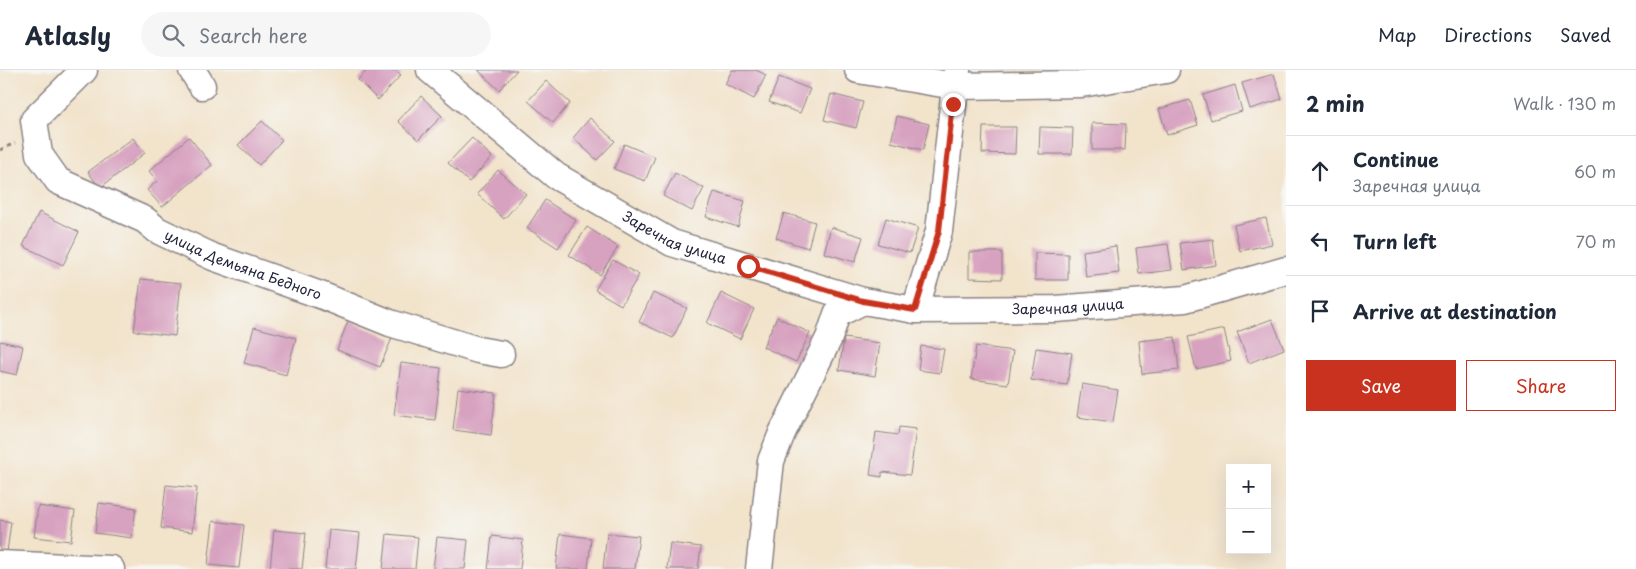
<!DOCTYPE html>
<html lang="en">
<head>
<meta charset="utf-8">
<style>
  :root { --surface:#fff; --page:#f6f6f7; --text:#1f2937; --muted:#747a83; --line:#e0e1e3; --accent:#c8321e }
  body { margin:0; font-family:"Playpen Sans",sans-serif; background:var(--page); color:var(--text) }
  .controls { position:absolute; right:15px; bottom:15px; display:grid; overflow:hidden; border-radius:0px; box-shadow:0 5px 20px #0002 }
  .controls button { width:45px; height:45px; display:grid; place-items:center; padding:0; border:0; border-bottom:1px solid var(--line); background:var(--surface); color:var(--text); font:25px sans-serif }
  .stop { position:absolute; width:15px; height:15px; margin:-11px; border:4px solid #c8321e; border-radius:50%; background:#fff }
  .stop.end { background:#c8321e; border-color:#fff; box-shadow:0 1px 5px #0008 }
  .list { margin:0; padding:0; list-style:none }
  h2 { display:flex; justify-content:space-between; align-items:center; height:65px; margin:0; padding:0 20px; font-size:21px }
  h2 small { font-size:16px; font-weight:400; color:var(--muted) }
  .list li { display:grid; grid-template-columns:32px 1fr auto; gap:15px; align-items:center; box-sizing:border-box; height:70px; padding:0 20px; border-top:1px solid var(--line) }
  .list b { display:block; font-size:19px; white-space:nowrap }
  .list p { margin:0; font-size:16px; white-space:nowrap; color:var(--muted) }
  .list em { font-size:16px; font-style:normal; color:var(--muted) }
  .actions { display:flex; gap:10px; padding:15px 20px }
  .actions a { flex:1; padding:11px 0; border:1px solid var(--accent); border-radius:0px; text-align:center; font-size:18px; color:var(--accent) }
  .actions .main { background:var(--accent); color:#fff }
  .icon { flex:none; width:28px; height:28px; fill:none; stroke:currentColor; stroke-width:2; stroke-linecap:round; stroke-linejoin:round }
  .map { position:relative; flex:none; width:1286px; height:499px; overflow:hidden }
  header { display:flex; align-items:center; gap:30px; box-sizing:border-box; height:70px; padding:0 25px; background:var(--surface); border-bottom:1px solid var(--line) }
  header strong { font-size:24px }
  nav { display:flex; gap:28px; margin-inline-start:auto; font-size:18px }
  .search { width:350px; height:45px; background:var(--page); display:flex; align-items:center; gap:12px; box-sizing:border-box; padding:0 18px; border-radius:28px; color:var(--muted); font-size:19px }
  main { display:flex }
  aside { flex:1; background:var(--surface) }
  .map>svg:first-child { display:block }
</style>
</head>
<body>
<header>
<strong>Atlasly</strong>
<div class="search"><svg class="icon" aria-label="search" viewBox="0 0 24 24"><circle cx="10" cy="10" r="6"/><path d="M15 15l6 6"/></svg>Search here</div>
<nav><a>Map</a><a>Directions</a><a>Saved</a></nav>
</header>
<main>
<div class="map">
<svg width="1286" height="499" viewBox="0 0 1286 499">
  <rect width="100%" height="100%" fill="#f6f6f2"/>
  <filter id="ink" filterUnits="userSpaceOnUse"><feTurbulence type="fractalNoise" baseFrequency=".02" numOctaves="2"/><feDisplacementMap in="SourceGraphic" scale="10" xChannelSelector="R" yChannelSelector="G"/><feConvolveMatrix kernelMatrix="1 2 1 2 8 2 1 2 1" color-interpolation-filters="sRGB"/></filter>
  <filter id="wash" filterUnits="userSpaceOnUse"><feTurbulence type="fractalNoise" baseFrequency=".0096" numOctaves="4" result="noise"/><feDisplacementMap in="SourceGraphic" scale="20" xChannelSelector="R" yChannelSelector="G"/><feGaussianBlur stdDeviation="1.12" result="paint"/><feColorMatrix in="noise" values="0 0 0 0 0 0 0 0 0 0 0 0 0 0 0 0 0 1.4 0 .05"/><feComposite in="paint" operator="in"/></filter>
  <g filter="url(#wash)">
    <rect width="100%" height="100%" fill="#f2e3cb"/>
    <g id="blocks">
      <path fill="#d7a1c0" d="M 367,0 L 396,0 L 401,5 L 378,30 L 358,10 Z
        M 478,0 L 517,0 L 499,20 Z
        M 732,0 L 756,0 L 766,5 L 754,29 L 725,14 Z
        M 1274,4 L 1282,29 L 1250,39 L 1242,13 Z
        M 779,7 L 810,19 L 800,43 L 769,32 Z
        M 546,11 L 570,33 L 553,53 L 528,31 Z
        M 1235,15 L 1242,41 L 1211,50 L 1203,25 Z
        M 831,24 L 863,32 L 856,58 L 824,50 Z
        M 421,26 L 442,46 L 418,70 L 398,51 Z
        M 1190,30 L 1198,55 L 1167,65 L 1159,39 Z
        M 897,46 L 929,54 L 923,80 L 891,72 Z
        M 590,48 L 615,71 L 597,90 L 573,68 Z
        M 262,51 L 282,70 L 259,95 L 238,75 Z
        M 1092,53 L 1126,54 L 1125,80 L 1092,80 Z
        M 983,57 L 1016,57 L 1015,84 L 982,83 Z
        M 1040,57 L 1073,58 L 1072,84 L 1039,84 Z
        M 189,67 L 212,95 L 162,137 L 147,120 L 157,111 L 149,101 Z
        M 133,68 L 145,83 L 100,118 L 88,102 Z
        M 472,68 L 492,87 L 469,112 L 448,93 Z
        M 624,74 L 655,87 L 645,111 L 614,99 Z
        M 498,100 L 526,124 L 504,149 L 477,124 Z
        M 675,103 L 704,118 L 692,141 L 663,126 Z
        M 714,122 L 745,131 L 738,157 L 706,147 Z
        M 545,130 L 576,150 L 558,178 L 527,158 Z
        M 39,142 L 79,162 L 63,195 L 23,176 Z
        M 784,143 L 815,152 L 808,178 L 776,168 Z
        M 886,148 L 918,158 L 910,183 L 878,174 Z
        M 1266,148 L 1272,174 L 1240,181 L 1234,155 Z
        M 587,157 L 618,177 L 600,205 L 569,185 Z
        M 831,157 L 863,167 L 855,192 L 824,183 Z
        M 1213,169 L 1216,195 L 1184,200 L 1180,173 Z
        M 1168,174 L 1172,200 L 1139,204 L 1136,178 Z
        M 1116,176 L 1119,203 L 1086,207 L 1083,181 Z
        M 969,182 L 1002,182 L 1002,209 L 969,208 Z
        M 1035,183 L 1068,184 L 1068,210 L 1035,210 Z
        M 613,190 L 639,205 L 621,235 L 595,220 Z
        M 141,209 L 181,213 L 175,266 L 134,261 Z
        M 653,223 L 687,238 L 673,268 L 639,252 Z
        M 721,223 L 754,239 L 740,269 L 707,253 Z
        M 777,247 L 810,263 L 796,292 L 763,277 Z
        M 1272,249 L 1284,279 L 1249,293 L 1237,262 Z
        M 348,251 L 392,268 L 380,297 L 337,280 Z
        M 254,257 L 296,268 L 286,305 L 244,293 Z
        M 1224,259 L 1231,291 L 1196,299 L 1188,267 Z
        M 1175,267 L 1179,300 L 1142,304 L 1139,271 Z
        M 844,268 L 880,273 L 875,306 L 839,300 Z
        M 0,271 L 23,276 L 17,305 L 0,301 Z
        M 921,276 L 944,279 L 940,303 L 918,300 Z
        M 976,276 L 1013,281 L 1008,314 L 971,309 Z
        M 1036,278 L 1072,283 L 1067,315 L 1031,310 Z
        M 401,293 L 441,298 L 435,350 L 394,345 Z
        M 1082,314 L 1118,320 L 1113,352 L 1077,347 Z
        M 458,318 L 496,323 L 491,365 L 453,360 Z
        M 899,357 L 916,359 L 910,405 L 882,402 L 882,407 L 870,405 L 876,362 L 898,365 Z
        M 166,415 L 197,418 L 192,462 L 161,458 Z
        M 99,433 L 136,438 L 132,468 L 95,463 Z
        M 38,436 L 75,441 L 71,471 L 34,467 Z
        M 0,450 L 11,452 L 7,482 L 0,481 Z
        M 213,451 L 244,455 L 239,498 L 208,495 Z
        M 274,460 L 306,463 L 302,499 L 270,499 Z
        M 329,460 L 360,463 L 356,499 L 325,499 Z
        M 607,463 L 639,466 L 635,499 L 603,499 Z
        M 387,464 L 418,467 L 415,499 L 383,499 Z
        M 560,464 L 591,468 L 588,499 L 556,499 Z
        M 492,466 L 523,470 L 520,499 L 488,499 Z
        M 437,467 L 468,470 L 465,499 L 433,499 Z
        M 670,473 L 701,477 L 698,499 L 667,499 Z"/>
    </g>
  </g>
  <g filter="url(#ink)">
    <use href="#blocks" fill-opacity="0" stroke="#8a8283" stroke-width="1"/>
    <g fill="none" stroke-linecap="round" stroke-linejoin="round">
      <defs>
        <g id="minor">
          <path id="s1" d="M 84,0 L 34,50 L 39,84 L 58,111 L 145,150 L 157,160 L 213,187 L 323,226 L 390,253 L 478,280 L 501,284"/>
          <path d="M 192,0 L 202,16"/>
          <path id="s2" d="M 430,0 L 556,106 L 672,173 L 863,231 L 915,240 L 1055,239 L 1185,229 L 1286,200"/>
          <path d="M 858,0 L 955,16 L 1081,14 L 1166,0"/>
          <path d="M 915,240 L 939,161 L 957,0"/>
          <path d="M 0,494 L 111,499"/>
          <path d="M 759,499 L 771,391 L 782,363 L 829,268 L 837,244 L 863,231"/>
        </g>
      </defs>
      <use href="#minor" stroke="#8a8283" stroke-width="29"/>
      <path stroke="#8a8283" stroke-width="3" stroke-dasharray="4 4" stroke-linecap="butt" d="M 0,80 L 15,73"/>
      <use href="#minor" stroke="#fff" stroke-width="26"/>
    </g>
  </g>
  <g fill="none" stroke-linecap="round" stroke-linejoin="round" filter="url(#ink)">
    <path stroke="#c8321e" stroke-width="6" d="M 748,196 L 863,231 L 915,240 L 939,161 L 953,34"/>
  </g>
  <g text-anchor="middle" stroke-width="4.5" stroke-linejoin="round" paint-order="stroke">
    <g font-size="14" fill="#22223b" stroke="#f6f6f2">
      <text dy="5" stroke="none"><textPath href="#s2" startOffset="299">Заречная улица</textPath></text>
      <text dy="5" stroke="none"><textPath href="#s1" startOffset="342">улица Демьяна Бедного</textPath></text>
      <text dy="5" stroke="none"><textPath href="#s2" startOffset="704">Заречная улица</textPath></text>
    </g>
  </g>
</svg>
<div class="controls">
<button>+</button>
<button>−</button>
</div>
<div class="stop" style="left:748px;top:196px"></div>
<div class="stop end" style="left:953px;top:34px"></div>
</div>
<aside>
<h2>2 min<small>Walk · 130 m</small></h2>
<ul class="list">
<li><svg class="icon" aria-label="ahead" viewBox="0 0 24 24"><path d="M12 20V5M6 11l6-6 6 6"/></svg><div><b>Continue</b><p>Заречная улица</p></div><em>60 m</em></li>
<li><svg class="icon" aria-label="left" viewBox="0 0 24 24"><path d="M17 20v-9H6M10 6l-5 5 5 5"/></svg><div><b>Turn left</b></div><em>70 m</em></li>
<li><svg class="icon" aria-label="arrive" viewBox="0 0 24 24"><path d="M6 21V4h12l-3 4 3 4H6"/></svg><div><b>Arrive at destination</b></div></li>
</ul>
<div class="actions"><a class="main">Save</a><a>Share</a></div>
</aside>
</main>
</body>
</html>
